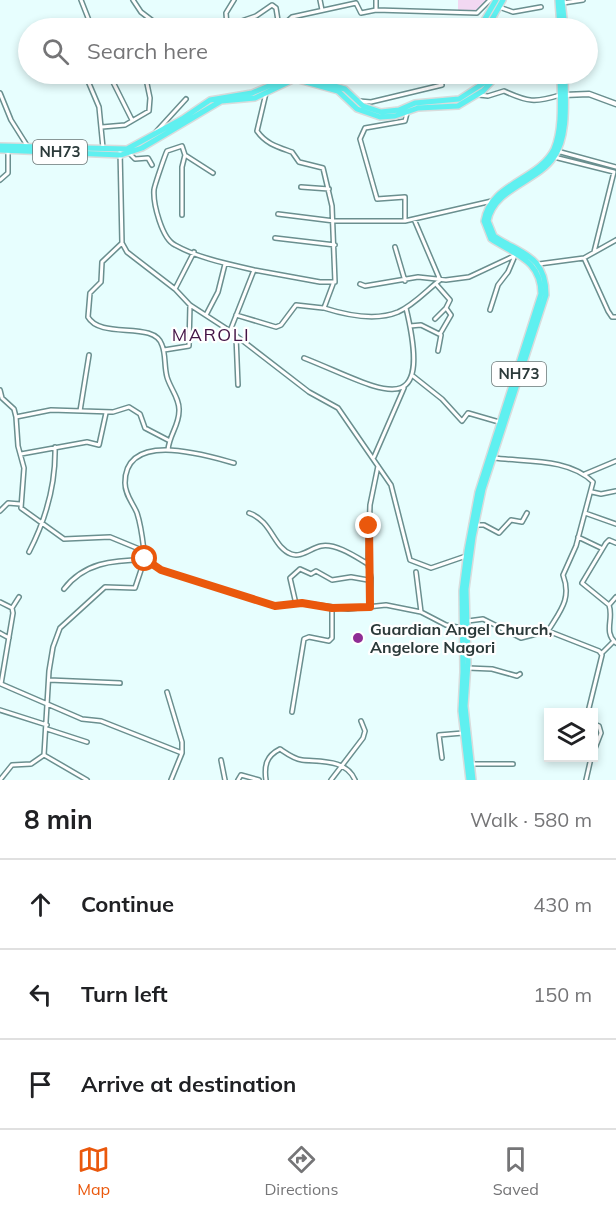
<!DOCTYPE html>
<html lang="en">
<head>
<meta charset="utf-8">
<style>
  :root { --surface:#fff; --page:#f2f2f2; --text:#202124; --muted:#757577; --line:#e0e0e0; --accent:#ea580c }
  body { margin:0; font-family:Mulish,sans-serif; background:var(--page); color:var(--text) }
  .controls { position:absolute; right:18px; bottom:18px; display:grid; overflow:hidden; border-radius:0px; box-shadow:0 3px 9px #0003 }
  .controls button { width:54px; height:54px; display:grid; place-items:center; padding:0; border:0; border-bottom:2px solid var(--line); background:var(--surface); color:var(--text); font:30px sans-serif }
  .stop { position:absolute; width:18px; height:18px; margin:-14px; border:4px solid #ea580c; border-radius:50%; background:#fff }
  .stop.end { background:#ea580c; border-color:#fff; box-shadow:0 2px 6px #0008 }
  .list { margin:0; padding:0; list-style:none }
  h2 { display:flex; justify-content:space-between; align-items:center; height:78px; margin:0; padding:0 24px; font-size:26px }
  h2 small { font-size:20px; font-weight:400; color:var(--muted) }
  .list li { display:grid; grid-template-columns:39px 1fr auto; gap:18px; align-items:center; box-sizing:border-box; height:90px; padding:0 24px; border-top:2px solid var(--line) }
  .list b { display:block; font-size:22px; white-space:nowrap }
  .list em { font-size:20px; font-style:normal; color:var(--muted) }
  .icon { flex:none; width:33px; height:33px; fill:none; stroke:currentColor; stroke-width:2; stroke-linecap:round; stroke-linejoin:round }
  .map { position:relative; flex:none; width:616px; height:780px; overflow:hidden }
  .search { position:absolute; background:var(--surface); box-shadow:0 3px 9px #0003; left:18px; right:18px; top:18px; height:66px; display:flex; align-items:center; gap:15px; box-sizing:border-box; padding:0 21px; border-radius:33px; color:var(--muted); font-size:22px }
  .sheet { height:348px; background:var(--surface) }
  nav { display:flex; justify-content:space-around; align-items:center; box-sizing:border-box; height:84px; border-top:2px solid var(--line); background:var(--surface); font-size:16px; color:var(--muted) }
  nav a { display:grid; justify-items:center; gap:3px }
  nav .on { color:var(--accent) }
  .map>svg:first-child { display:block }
</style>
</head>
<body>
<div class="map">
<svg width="616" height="780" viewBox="0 0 616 780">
  <rect width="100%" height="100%" fill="#e7fefe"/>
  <path fill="#f2d8f2" d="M 458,0 L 487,0 L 476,11 L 458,10 Z"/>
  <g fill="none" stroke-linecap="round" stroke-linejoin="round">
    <defs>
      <path id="minor" d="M 81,0 L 92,28
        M 133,0 L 141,12 L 162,28
        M 234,0 L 226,13 L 227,26 L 256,16 L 272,5 L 276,8 L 279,27
        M 320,0 L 322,10
        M 376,0 L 376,10
        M 563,3 L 583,0
        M 499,7 L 513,12 L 541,7
        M 104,28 L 113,24 L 116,28
        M 217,28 L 227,26
        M 280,28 L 292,17 L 356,3 L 361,13 L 376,10 L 477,13 L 490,0
        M 85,74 L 99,107 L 103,148
        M 109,74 L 132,120
        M 0,93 L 11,120 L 28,147
        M 479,95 L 488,96 L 504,91 C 528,102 535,103 560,95
        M 359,101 L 371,102 L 442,85
        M 102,127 L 125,125 L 149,111 L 150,98 L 145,74
        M 154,134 L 186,99
        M 120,150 L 122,243 L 127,252 L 175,289 L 190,305 L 230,331 L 309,392 L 338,408 L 391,485 L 410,560 L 431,568 L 466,556
        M 557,151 L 616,167
        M 129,153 L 135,159 L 148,158 L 152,165
        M 554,157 L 614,172 L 594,252
        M 213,173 L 185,155 L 182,146 L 167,151 C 165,155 154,187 154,190 C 153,204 162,239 175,245 C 198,258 228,264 254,270
        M 0,180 L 8,173 L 8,150
        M 301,187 L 329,189
        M 278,214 L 334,221 L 405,221 L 492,201
        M 182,215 L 182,167 L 185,155
        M 405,221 L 405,197 L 377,199 L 360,139 L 365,128 L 405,121 L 407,113
        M 275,238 L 335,245
        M 122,243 L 102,262 L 101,282 L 90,293 L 88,317 C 101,340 154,320 162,345 C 166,355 164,366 167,377 C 170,388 180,399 179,411 C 179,426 169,435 168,450
        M 395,247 L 405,281
        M 584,258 L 608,311 L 612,317 L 616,317
        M 539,264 L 584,258 L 616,240
        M 333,284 L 324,308 C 346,315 376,321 398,312 C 414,305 427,290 440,280 L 414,219
        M 360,284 L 365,286 L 418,277 L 446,280 L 469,277 L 516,255
        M 436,284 L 450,300 L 446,308 L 451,315 L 440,334
        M 175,289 L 194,252
        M 490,310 L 498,285 L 508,272 L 514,258
        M 206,315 L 218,292 L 225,264
        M 236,315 L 276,327 L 281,325 L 296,305 L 323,308
        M 435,319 L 446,308
        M 410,326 L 421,325 L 441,335 L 438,351
        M 230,331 L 254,270 L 320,282 L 335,282 L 332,206 L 323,168 L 299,162 L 292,152 C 278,147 266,144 257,131 L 266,93
        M 236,336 L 238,385
        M 164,350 L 189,346 L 190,305
        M 304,358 C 378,387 435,429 406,308
        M 413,376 L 442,399 L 462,421 L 468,413 L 499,422
        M 0,390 L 2,398 L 14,409 L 16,417 L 18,446 L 24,468 L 21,508 L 64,539 L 110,537 L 144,551
        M 80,411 L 89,355
        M 16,417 L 51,410 L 113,412 L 129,407 L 140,414 L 145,428 L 168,440
        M 21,454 L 87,442 L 99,445 L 106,413
        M 374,457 L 404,388
        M 494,458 C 526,462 569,458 593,482 L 576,546 L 563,575 C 572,599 560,611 548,631
        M 234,463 C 205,455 125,430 125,483 C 125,495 133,503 137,513 C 142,528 143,544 145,559 L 161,570 L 275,606 L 302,603 L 348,609 L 386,605 L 421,612 L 446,625 L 462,628
        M 585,474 L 616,461
        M 592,492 L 601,494 L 616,491
        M 0,511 L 8,503 L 20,504
        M 249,513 C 272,521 273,547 291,554 C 301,558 311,548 321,546 C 336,543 356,557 368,564 L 371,578 L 370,607
        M 585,513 L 616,524
        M 477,525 L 484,525 L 499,533 L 511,520 L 522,522 L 527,513
        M 578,537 L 601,548
        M 29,552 C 46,519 56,484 55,447
        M 368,564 L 370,505 L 378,466
        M 416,572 L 421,612
        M 64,589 C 84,563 112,560 144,560
        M 616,597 L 609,605 C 614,619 603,632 616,643
        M 0,602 L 12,608 L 13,613 L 1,684 L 82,719 L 101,721 L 182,753
        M 296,604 L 290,578 L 300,569 L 311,574 L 316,571 L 332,580 L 351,577 L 368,580
        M 609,605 L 582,583 L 606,543 L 609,540 L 616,543
        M 12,608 L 19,597
        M 468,621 L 483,619 L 521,638 L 548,631 L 599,651 L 602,655 L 588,712
        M 0,633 L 9,638
        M 602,653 L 613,642
        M 468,668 L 492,669 L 517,676 L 520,674
        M 49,680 L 120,683
        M 167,692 L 182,742 L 182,753 L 171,780
        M 0,710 L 47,725
        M 292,712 L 304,639 L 309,637 L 329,641 L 332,638 L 332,608
        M 594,724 L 599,726 L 601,733 L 594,751
        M 47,729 L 87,742
        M 442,758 L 439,735 L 463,733
        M 221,760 L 225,780
        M 472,764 L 513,764
        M 0,780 L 12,765 L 31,764 L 44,755
        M 87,780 L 44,755 L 49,671 L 53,647 L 60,628 L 105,587 L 135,588 L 145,558
        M 238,780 L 241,775 L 259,780
        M 266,780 C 264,766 266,756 280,749 C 286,753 294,759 302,760 C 321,762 346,759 355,780
        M 331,780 L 363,738 L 365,731 L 361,721
        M 586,780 L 591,758"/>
      <path id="tertiary" d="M 564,95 L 589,94 L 616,104"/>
      <path id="trunk" d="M 558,0 L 560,28
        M 562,0 L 565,28
        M 482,28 L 483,22 L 496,0
        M 487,28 L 503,0
        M 0,146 L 127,149 L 182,119 L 210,100 L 252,93 L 295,75 L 345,89 L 363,106 L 381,112 L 399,110 L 415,103 L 459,99 L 490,79 L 493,74
        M 0,150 L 121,155 L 142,148 L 221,101 L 255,98 L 295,79 L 338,91 L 357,109 L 380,117 L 395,116 L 418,108 L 458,106 L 483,91 L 499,74
        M 469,780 L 461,711 L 463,672 L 462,591 L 467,551 L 478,492 L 541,294 C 541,260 515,255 491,239 L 484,221 C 490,183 539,180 554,149 C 563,128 560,96 560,74
        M 473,780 L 465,706 L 468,663 L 466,589 L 473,537 L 483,489 L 546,295 C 546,255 521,254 494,236 L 488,221 C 494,188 538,182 554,157 C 569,136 565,98 565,74"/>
    </defs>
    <use href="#minor" stroke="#6a8f8f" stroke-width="6"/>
    <use href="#tertiary" stroke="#6a8f8f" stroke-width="7"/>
    <use href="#trunk" stroke="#d9dcdc" stroke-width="8"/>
    <use href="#minor" stroke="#fff" stroke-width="3"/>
    <use href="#tertiary" stroke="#fff" stroke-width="4"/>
    <use href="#trunk" stroke="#5ff0f0" stroke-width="5"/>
  </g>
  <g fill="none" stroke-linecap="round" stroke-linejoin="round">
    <path stroke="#ea580c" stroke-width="8" d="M 145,559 L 161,570 L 275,606 L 302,603 L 332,608 L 370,607 L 369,526"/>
  </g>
  <circle fill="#8f2d95" stroke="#fff" stroke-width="2" cx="358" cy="638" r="6"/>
  <g text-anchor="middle" stroke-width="4.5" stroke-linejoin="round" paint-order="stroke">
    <g fill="#fff" stroke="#6b7575" stroke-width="1.5">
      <rect x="33" y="140" width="54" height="24" rx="4.5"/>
      <rect x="492" y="362" width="54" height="24" rx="4.5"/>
    </g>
    <g font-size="15" font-weight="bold" fill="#2b3a3a">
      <text x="60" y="157">NH73</text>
      <text x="519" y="379">NH73</text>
    </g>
    <g font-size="16" font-weight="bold" fill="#2b3a3a" stroke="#fff" text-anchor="start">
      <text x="370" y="635">Guardian Angel Church,<tspan x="370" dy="18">Angelore Nagori</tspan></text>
    </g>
    <g font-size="18" letter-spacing="1.5" fill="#431446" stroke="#fff">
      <text x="211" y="341">MAROLI</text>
    </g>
  </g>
</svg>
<div class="controls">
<button><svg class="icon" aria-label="layers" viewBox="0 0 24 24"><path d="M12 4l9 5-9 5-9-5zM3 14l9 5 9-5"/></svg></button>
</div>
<div class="stop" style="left:145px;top:559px"></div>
<div class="stop end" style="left:369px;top:526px"></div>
<div class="search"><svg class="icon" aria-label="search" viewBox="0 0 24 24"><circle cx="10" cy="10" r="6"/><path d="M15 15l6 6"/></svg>Search here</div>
</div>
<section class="sheet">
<h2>8 min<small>Walk · 580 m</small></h2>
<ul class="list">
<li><svg class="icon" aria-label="ahead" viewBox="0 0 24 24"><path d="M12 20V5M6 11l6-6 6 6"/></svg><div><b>Continue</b></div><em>430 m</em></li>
<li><svg class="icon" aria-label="left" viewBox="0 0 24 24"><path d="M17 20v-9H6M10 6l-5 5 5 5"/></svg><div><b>Turn left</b></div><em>150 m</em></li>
<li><svg class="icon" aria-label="arrive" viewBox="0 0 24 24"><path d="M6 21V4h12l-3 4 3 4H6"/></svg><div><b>Arrive at destination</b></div></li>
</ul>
</section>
<nav>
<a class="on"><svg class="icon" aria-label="map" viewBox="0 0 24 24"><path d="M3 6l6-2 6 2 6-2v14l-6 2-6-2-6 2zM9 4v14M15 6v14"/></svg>Map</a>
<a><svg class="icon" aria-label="directions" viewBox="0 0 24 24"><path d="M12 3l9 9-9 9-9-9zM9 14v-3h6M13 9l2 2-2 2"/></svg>Directions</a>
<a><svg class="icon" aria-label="saved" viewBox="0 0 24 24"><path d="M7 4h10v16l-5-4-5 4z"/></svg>Saved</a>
</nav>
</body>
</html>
